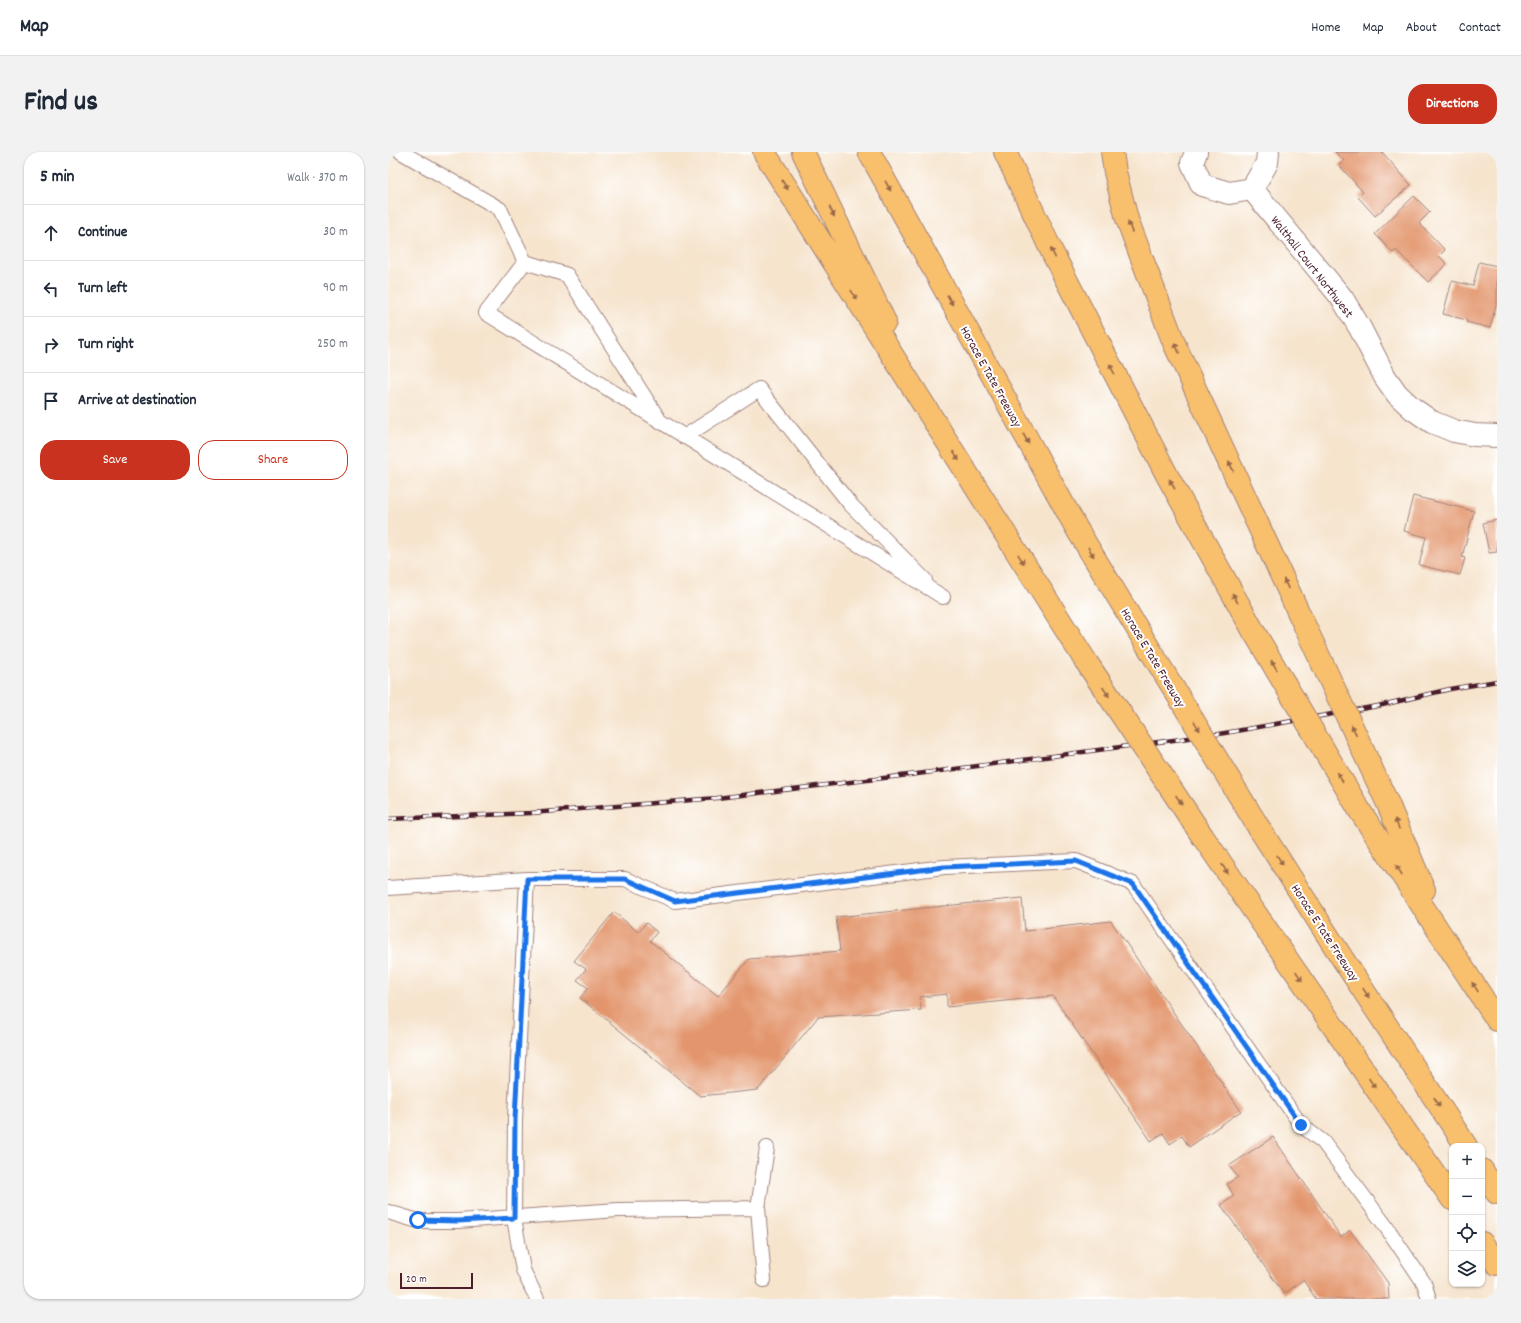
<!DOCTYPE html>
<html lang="en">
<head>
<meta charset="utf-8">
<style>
  :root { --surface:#fff; --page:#f2f2f3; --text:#1f2937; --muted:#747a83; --line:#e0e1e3; --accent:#c8321e }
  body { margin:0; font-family:Dekko,sans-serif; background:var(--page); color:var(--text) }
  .controls { position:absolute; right:12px; bottom:12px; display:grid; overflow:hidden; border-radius:8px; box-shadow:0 1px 3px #0004 }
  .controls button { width:36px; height:36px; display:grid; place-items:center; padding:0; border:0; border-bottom:1px solid var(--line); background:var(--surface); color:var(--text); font:20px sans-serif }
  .scale { position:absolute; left:12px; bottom:10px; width:73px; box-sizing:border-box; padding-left:4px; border:2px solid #4a1f2b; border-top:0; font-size:11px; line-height:14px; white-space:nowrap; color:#4a1f2b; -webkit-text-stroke:3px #fff; paint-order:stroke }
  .stop { position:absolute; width:12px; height:12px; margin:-9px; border:3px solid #1a73e8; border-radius:50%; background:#fff }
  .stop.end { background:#1a73e8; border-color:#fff; box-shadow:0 1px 4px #0008 }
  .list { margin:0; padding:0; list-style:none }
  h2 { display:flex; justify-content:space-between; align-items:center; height:52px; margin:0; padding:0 16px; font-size:17px }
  h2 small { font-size:13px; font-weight:400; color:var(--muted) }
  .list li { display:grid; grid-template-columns:26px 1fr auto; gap:12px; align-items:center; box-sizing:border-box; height:56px; padding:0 16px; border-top:1px solid var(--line) }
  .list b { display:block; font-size:15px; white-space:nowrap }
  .list em { font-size:13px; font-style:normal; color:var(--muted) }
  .actions { display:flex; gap:8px; padding:12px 16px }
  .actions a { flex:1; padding:9px 0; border:1px solid var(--accent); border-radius:16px; text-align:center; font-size:14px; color:var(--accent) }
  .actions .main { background:var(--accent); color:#fff }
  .icon { flex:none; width:22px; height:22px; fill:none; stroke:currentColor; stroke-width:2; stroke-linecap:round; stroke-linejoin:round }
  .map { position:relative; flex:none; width:1109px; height:1147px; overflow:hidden; border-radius:16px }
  header { display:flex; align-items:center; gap:24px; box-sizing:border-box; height:56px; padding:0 20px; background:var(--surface); border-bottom:1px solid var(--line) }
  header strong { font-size:19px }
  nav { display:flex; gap:22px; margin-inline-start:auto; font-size:14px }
  .intro { display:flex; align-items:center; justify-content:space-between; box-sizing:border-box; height:96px; padding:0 24px }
  h1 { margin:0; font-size:28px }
  .button { padding:10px 18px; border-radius:16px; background:var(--accent); color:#fff; font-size:14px; font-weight:700 }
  main { display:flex; gap:24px; padding:0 24px }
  aside { flex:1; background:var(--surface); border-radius:16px; box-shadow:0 1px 3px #0004 }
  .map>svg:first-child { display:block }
</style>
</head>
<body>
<header>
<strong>Map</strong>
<nav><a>Home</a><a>Map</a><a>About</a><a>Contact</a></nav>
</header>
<div class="intro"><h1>Find us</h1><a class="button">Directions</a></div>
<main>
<aside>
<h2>5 min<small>Walk · 370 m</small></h2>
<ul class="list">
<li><svg class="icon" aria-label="ahead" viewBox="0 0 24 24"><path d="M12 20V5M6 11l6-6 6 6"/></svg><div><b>Continue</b></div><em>30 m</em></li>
<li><svg class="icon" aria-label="left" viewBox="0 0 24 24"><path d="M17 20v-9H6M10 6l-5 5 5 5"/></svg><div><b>Turn left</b></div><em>90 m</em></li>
<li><svg class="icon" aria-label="right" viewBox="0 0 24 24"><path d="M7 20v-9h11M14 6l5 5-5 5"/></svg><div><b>Turn right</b></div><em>250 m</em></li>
<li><svg class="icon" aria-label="arrive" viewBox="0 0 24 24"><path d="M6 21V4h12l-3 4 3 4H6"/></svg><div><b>Arrive at destination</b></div></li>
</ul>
<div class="actions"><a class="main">Save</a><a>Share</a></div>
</aside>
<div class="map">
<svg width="1109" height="1147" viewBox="0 0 1109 1147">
  <rect width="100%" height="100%" fill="#fff"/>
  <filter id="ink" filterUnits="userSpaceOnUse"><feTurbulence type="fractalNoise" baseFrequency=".025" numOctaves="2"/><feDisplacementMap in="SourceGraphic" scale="8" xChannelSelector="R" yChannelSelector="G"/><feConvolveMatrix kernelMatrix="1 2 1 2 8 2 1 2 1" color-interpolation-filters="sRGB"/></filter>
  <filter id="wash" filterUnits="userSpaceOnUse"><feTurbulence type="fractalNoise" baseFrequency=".012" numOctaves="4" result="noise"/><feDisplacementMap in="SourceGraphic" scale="16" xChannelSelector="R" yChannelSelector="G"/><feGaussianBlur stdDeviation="0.9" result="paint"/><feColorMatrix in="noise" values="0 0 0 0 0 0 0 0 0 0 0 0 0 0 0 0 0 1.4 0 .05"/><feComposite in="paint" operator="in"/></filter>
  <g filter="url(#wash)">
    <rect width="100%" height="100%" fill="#f6e4cd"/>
    <g id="blocks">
      <path fill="#e3966d" d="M 947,0 L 994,0 L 1023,33 L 987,64 L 970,45 L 975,40 L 951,13 L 956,9 Z
        M 1026,44 L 1042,60 L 1031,71 L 1057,98 L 1051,104 L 1059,112 L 1040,130 L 1008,98 L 1005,101 L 987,82 Z
        M 1091,110 L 1109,114 L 1109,149 L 1102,176 L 1078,170 L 1079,168 L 1055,162 L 1064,129 L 1085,134 Z
        M 1025,344 L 1086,359 L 1074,405 L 1077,406 L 1072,423 L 1031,413 L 1038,385 L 1016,379 Z
        M 1109,368 L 1109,400 L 1101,401 L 1095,371 Z
        M 634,746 L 637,779 L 723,769 L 853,959 L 801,995 L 794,984 L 782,992 L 775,981 L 763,989 L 665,844 L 559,855 L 559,842 L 532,845 L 533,858 L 430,865 L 370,938 L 312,944 L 192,846 L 200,836 L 189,828 L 198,817 L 186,809 L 226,760 L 250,780 L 258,771 L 269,780 L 262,789 L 330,844 L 361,807 L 452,799 L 448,765 Z
        M 885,985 L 953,1085 L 962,1078 L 1000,1131 L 1001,1147 L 928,1147 L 915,1128 L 896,1142 L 833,1053 L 846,1044 L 839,1032 L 850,1025 L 841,1014 Z"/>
    </g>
  </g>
  <g filter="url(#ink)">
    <use href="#blocks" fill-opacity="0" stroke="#a0827c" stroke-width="1"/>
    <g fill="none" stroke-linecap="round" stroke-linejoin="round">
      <defs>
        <path id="service" d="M 13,0 L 112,57 L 137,110 L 98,161 L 555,445
          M 137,110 L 179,123 L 270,266
          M 296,285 L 371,237 L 462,352 L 537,428
          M 0,736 L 139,727
          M 0,1060 L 30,1069 L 70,1069 L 230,1058 L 370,1056
          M 376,1128 L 370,1056 L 379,996
          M 149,1147 L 135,1118 L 126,1066 L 127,967 L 139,727 L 237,727 L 287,749 L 556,715 L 688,709 L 745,732 L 913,973 L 935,990 L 997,1073 L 1036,1131 L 1041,1147"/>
        <path id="minor" d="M 808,0 L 804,11 L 814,33 L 841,41 L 864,37 L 879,11 L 880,0
          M 864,37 L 954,146 L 972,176 L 997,225 L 1009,242 L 1025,257 L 1044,270 L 1066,279 L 1087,283 L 1109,284"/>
        <path id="motorway" d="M 376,0 L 697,508
          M 415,0 L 497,170
          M 481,0 L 690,379 L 759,493
          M 617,0 L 665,102 L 780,325 L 866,480
          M 724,0 L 727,20 L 739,67 L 786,191 L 914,468
          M 1000,652 L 1036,738
          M 972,659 L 1109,868
          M 871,676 L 956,809 L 1078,994
          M 815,685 L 1064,1047
          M 1094,1018 L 1109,1041
          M 1094,1091 L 1109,1112"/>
      </defs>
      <use href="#service" stroke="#a0827c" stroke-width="16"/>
      <use href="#minor" stroke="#a0827c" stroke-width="24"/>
      <use href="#motorway" stroke="#a0827c" stroke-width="24"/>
      <use href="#service" stroke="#fff" stroke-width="14"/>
      <use href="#minor" stroke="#fff" stroke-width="22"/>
      <use href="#motorway" stroke="#f8bf6c" stroke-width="22"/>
      <defs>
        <path id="rail" d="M 0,667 L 143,661 L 329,646 L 529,622 L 831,582 L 990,554 L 1062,537 L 1109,529"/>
      </defs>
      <use href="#rail" stroke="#4a1f2b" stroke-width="4.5"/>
      <use href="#rail" stroke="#fff" stroke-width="3" stroke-dasharray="9" stroke-linecap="butt"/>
      <defs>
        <path id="motorway-bridge" d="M 914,468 L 1000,652
          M 866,480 L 972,659
          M 759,493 L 871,676
          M 697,508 L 815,685"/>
      </defs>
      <use href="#motorway-bridge" stroke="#a0827c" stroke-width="24" stroke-linecap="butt"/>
      <use href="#motorway-bridge" stroke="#f8bf6c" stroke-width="22"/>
    </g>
    <defs><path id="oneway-solid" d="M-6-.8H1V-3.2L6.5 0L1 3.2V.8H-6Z"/></defs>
    <g fill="#986748">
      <use href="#oneway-solid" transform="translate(397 33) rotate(57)"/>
      <use href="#oneway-solid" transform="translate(500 34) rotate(61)"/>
      <use href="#oneway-solid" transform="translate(444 60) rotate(64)"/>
      <use href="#oneway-solid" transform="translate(742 75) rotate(-111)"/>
      <use href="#oneway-solid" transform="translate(665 101) rotate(-116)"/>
      <use href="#oneway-solid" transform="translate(466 143) rotate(58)"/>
      <use href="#oneway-solid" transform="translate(562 148) rotate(61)"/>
      <use href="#oneway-solid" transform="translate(789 196) rotate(-115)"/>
      <use href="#oneway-solid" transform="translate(724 217) rotate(-117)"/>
      <use href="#oneway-solid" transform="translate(638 287) rotate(61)"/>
      <use href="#oneway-solid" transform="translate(568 304) rotate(58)"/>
      <use href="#oneway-solid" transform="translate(843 314) rotate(-115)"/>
      <use href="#oneway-solid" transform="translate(784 332) rotate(-119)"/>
      <use href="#oneway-solid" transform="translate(703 400) rotate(59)"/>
      <use href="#oneway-solid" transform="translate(633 407) rotate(58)"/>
      <use href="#oneway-solid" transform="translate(898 432) rotate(-115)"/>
      <use href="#oneway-solid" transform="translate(847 446) rotate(-119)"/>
      <use href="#oneway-solid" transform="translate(886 513) rotate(-121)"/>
      <use href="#oneway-solid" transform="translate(718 540) rotate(56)"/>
      <use href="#oneway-solid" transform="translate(809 574) rotate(58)"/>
      <use href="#oneway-solid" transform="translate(966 578) rotate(-115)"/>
      <use href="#oneway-solid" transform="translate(952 625) rotate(-121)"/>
      <use href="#oneway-solid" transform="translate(791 648) rotate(56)"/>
      <use href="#oneway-solid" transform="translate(1009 672) rotate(-112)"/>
      <use href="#oneway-solid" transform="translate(892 708) rotate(57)"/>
      <use href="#oneway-solid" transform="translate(837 717) rotate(56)"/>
      <use href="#oneway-solid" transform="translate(1011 718) rotate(-123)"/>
      <use href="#oneway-solid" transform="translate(911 824) rotate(56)"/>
      <use href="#oneway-solid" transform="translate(1087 835) rotate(-123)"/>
      <use href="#oneway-solid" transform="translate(978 841) rotate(57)"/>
      <use href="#oneway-solid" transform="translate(984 931) rotate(56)"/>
      <use href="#oneway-solid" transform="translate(1049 950) rotate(57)"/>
    </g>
  </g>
  <g fill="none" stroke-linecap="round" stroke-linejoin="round" filter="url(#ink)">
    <path stroke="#1a73e8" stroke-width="5" d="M 30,1068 L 70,1069 L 126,1066 L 127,967 L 139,727 L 237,727 L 287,749 L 556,715 L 688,709 L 745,732 L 913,973"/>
  </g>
  <g text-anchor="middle" stroke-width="4" stroke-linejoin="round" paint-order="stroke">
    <g font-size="13" fill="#4a1f2b" stroke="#fff">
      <text transform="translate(925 114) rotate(52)" y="5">Walthall Court Northwest</text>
      <text transform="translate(604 224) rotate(61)" y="5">Horace E Tate Freeway</text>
      <text transform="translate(766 505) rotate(59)" y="5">Horace E Tate Freeway</text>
      <text transform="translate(938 780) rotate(57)" y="5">Horace E Tate Freeway</text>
    </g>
  </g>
</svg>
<div class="controls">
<button>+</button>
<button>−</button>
<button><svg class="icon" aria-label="locate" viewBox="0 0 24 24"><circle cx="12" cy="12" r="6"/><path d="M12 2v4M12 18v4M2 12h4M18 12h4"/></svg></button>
<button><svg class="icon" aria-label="layers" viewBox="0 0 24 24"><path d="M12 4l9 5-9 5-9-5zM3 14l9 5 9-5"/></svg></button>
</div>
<div class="scale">20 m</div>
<div class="stop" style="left:30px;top:1068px"></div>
<div class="stop end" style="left:913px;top:973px"></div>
</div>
</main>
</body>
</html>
